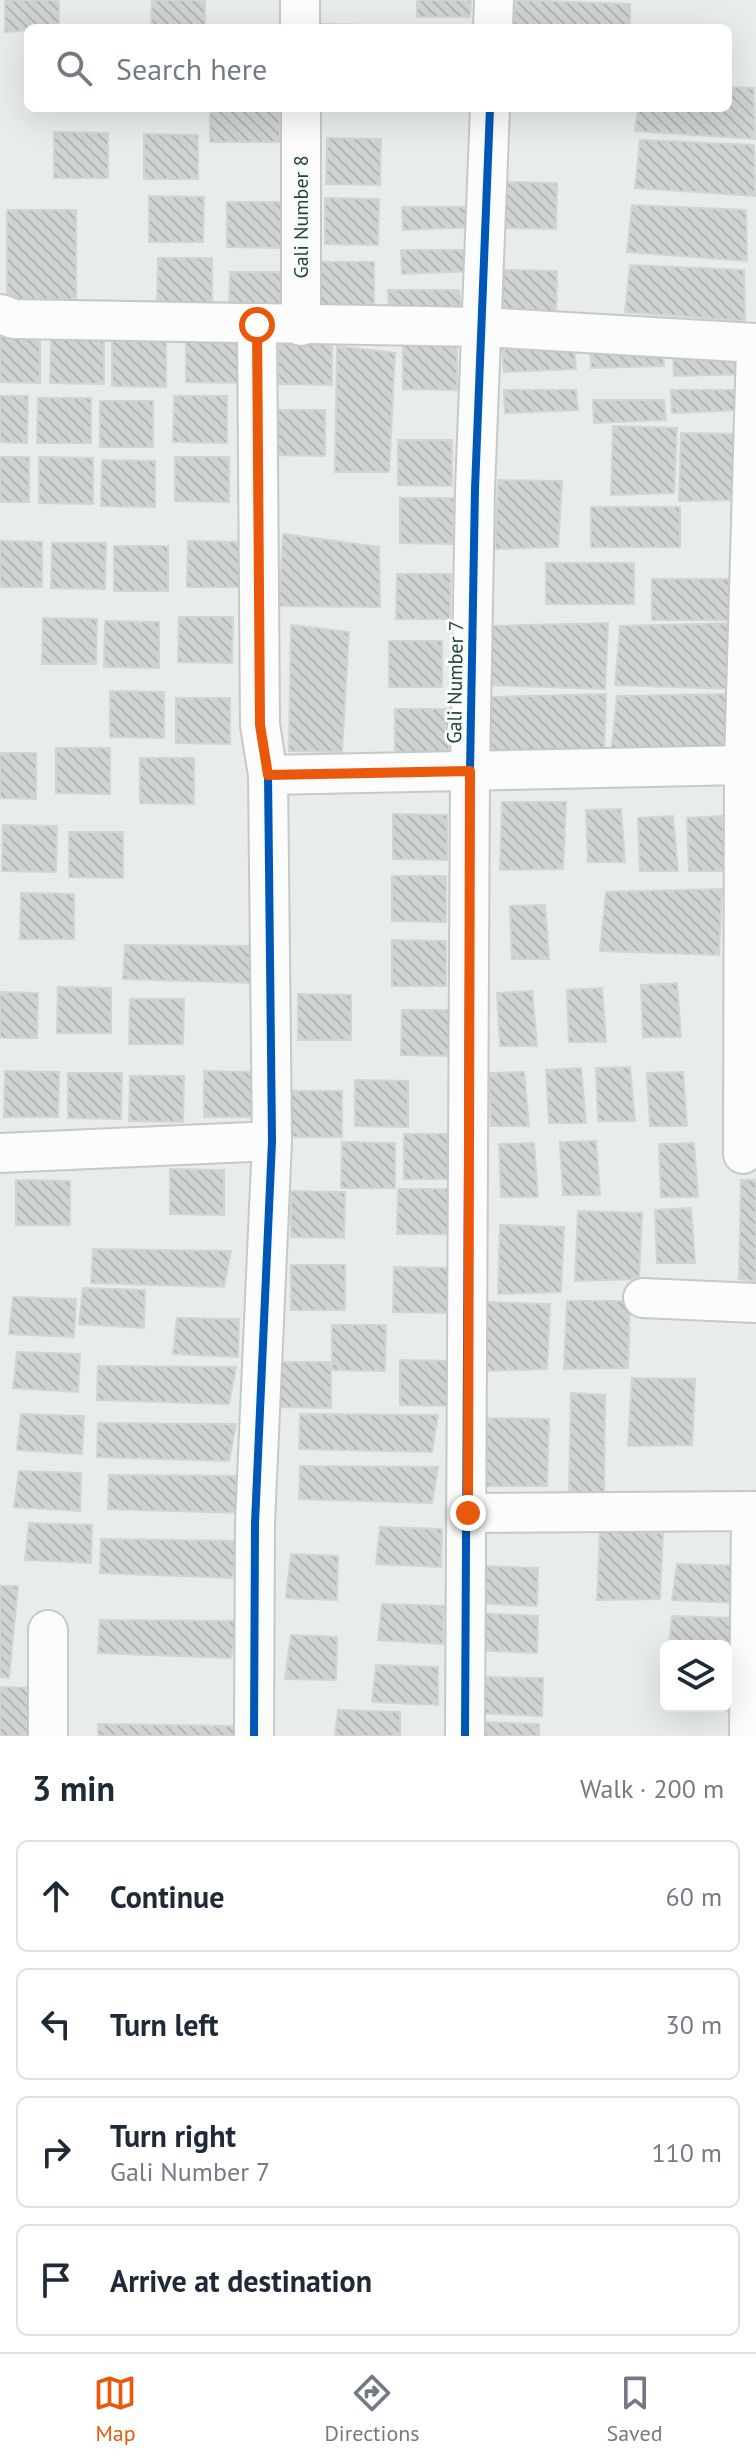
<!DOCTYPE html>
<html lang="en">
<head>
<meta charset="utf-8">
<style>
  :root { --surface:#fff; --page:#f6f6f7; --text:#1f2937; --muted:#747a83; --line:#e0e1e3; --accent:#ea580c }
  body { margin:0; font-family:"PT Sans",sans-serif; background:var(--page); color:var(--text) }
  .controls { position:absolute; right:24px; bottom:24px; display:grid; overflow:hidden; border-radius:12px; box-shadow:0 8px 32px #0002 }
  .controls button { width:72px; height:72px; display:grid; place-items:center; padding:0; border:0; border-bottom:2px solid var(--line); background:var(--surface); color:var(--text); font:40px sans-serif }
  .stop { position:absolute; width:24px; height:24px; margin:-18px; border:6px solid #ea580c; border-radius:50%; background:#fff }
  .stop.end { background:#ea580c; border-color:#fff; box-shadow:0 2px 8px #0008 }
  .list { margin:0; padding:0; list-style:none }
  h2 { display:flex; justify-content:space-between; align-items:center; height:104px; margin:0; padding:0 32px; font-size:34px }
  h2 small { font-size:26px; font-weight:400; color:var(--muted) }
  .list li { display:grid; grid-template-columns:52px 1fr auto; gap:24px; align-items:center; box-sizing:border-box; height:112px; margin:0 16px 16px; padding:0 16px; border:2px solid var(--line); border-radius:12px }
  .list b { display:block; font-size:30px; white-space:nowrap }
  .list p { margin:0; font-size:26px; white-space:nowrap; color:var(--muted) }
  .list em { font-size:26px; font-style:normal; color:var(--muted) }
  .icon { flex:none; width:44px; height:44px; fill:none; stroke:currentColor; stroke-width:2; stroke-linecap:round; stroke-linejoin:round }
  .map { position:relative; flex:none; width:756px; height:1736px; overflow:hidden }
  .search { position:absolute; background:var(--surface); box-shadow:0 8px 32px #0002; left:24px; right:24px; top:24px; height:88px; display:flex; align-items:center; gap:20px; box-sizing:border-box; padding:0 28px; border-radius:12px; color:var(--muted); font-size:30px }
  .sheet { height:616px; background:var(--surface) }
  nav { display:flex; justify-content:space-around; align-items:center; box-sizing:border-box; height:112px; border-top:2px solid var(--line); background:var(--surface); font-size:22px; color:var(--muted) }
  nav a { display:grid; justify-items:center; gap:4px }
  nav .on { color:var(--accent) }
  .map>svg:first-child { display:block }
</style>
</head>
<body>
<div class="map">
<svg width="756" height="1736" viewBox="0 0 756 1736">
  <defs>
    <pattern id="building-back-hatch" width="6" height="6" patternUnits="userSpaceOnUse" patternTransform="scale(2)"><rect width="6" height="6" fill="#cfd4d2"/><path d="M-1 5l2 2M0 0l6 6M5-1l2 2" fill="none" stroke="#b2b7b5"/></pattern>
  </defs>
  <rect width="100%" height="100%" fill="#e8edeb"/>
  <path fill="url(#building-back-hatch)" stroke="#d1d6d4" stroke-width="2" d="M 5,0 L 59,0 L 59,28 L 5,32 Z
    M 152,0 L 205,0 L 205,28 L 151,28 Z
    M 417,0 L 471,0 L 470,17 L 417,17 Z
    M 516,0 L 630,4 L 630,28 L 513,28 Z
    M 319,24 L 372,25 L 372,28 L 319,28 Z
    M 728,87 L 754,88 L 755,139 L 635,131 L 638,108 L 728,108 Z
    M 141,108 L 195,108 L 195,110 L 141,109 Z
    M 210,108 L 280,108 L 280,142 L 210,142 Z
    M 54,132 L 108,133 L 108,178 L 54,178 Z
    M 144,134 L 198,135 L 198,179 L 144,179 Z
    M 327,138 L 381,139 L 380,185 L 326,184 Z
    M 640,140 L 754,145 L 755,196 L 635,188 Z
    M 503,182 L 557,183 L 556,229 L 502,228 Z
    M 149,196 L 204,197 L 203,242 L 149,242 Z
    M 325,198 L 379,199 L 378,245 L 325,244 Z
    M 227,202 L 281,202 L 281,248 L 227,247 Z
    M 632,205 L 746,210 L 747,261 L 627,252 Z
    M 402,207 L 474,207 L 476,227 L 403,230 Z
    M 7,210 L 76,210 L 76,299 L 7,299 Z
    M 401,250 L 472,250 L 475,271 L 402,274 Z
    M 158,258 L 212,258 L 212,303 L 157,302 Z
    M 321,262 L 374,262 L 374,308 L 320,307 Z
    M 630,265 L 744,270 L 745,321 L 625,312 Z
    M 503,270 L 557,271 L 556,316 L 502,316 Z
    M 230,272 L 284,272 L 284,317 L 229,316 Z
    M 388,290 L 459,290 L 462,311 L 389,313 Z
    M 186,336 L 240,337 L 240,383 L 186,382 Z
    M 0,337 L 40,337 L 40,383 L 0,382 Z
    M 51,338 L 104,339 L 104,384 L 50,383 Z
    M 278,339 L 332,339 L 332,385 L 278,384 Z
    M 112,341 L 166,342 L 166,387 L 112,386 Z
    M 403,343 L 457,344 L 457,390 L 403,389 Z
    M 590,345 L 662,345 L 664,366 L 591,368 Z
    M 337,346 L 395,353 L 389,472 L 335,472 Z
    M 502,349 L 574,349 L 576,369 L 504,372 Z
    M 673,353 L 745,353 L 747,374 L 674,376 Z
    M 504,390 L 576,390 L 578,410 L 505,413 Z
    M 671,390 L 743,390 L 745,410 L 672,413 Z
    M 0,396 L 28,396 L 27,443 L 0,442 Z
    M 174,396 L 227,396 L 227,443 L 173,442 Z
    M 38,398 L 91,398 L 91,443 L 37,443 Z
    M 593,400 L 664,400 L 666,420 L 594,423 Z
    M 100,401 L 153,401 L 153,447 L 100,447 Z
    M 272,410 L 325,410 L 325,456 L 272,455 Z
    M 613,426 L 677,428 L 674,493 L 611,495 Z
    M 681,433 L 745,434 L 742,500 L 679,501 Z
    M 398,440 L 452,440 L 452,486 L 398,485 Z
    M 0,457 L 29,457 L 29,502 L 0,502 Z
    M 39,457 L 93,458 L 93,504 L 39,503 Z
    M 175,457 L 229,457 L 229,502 L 175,501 Z
    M 102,460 L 155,461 L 155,507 L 101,506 Z
    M 498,480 L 562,481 L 558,547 L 495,549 Z
    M 400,498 L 454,498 L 453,544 L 400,543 Z
    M 591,507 L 680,507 L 680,547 L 591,547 Z
    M 283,534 L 379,547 L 380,607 L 279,606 Z
    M 0,541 L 42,542 L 42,587 L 0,587 Z
    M 188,541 L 242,542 L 241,587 L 187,587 Z
    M 52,543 L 106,543 L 105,589 L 51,588 Z
    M 114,546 L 168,546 L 168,591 L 114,591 Z
    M 546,563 L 634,563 L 634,604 L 546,604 Z
    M 397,574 L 451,574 L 450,619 L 396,619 Z
    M 652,579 L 740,579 L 740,620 L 652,620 Z
    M 179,617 L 233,617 L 232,663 L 178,662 Z
    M 43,618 L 97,619 L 96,664 L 42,664 Z
    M 105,621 L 159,622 L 159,668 L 104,667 Z
    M 608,623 L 605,689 L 486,685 L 491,626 Z
    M 736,623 L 733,689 L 615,685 L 620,626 Z
    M 291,625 L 349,632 L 342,752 L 289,751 Z
    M 389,641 L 442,641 L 442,687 L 389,687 Z
    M 110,691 L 164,692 L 164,738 L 110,737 Z
    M 606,694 L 604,760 L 485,756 L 490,697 Z
    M 732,694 L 730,759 L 611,755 L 617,696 Z
    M 176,698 L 230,698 L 230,744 L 176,743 Z
    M 395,709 L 449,709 L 449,755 L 395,754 Z
    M 56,748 L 110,748 L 110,794 L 56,793 Z
    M 0,753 L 36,753 L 36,799 L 0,798 Z
    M 140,758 L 194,758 L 194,804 L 140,803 Z
    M 502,802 L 566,802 L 563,869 L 500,870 Z
    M 621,809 L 625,862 L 588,862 L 586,810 Z
    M 393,814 L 447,815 L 447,860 L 393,859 Z
    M 673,816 L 678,871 L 640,871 L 638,818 Z
    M 722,816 L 727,871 L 689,871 L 687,818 Z
    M 3,825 L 57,826 L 56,872 L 2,871 Z
    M 69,832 L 123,832 L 123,878 L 69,877 Z
    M 392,876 L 446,876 L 446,922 L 392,921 Z
    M 722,889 L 719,955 L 600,951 L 606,892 Z
    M 21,893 L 74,894 L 74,939 L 20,939 Z
    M 545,905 L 549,959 L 512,959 L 510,906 Z
    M 392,940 L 446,941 L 446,986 L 392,986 Z
    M 125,945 L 263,946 L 256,983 L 123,979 Z
    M 677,983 L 681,1037 L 643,1037 L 641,985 Z
    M 58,987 L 111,988 L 111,1033 L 57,1033 Z
    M 602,988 L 606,1042 L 569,1042 L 567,990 Z
    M 532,991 L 537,1046 L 500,1046 L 497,993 Z
    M 0,992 L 38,993 L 37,1038 L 0,1038 Z
    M 298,994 L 351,995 L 351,1040 L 298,1040 Z
    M 130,999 L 184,999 L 183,1044 L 129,1044 Z
    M 402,1010 L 455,1010 L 455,1056 L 401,1055 Z
    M 630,1067 L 635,1121 L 598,1121 L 596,1068 Z
    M 581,1068 L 586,1123 L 549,1123 L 546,1070 Z
    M 5,1071 L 59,1072 L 58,1117 L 4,1117 Z
    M 204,1071 L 258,1072 L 257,1117 L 204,1117 Z
    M 524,1072 L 529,1126 L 491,1126 L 489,1073 Z
    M 683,1072 L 687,1126 L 650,1126 L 647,1073 Z
    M 68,1073 L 122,1073 L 121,1119 L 68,1118 Z
    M 130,1076 L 184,1076 L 183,1122 L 129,1121 Z
    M 355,1080 L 408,1081 L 408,1127 L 355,1126 Z
    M 289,1091 L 342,1091 L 342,1137 L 288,1137 Z
    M 404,1134 L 458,1134 L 457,1179 L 404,1179 Z
    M 596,1141 L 600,1195 L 563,1195 L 560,1142 Z
    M 342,1142 L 395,1143 L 395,1188 L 341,1188 Z
    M 534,1143 L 538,1197 L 501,1197 L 499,1144 Z
    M 694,1143 L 698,1197 L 661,1197 L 659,1144 Z
    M 170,1169 L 224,1170 L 224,1215 L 170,1214 Z
    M 16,1180 L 70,1181 L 70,1225 L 16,1225 Z
    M 741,1180 L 756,1180 L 756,1281 L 739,1279 Z
    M 398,1189 L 451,1189 L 451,1234 L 397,1234 Z
    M 291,1191 L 345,1192 L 344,1238 L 291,1237 Z
    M 691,1208 L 695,1263 L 657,1263 L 655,1210 Z
    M 578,1211 L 642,1213 L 639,1279 L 575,1281 Z
    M 500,1225 L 564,1227 L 561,1292 L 498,1294 Z
    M 93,1249 L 231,1251 L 224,1287 L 91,1283 Z
    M 291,1265 L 345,1265 L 345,1310 L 291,1310 Z
    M 394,1267 L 448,1268 L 447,1313 L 393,1312 Z
    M 83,1288 L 145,1290 L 144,1328 L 79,1324 Z
    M 13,1297 L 76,1299 L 74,1337 L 9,1334 Z
    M 567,1301 L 630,1301 L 628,1368 L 564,1369 Z
    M 487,1302 L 550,1304 L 547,1369 L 484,1371 Z
    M 177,1318 L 239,1319 L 238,1357 L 173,1354 Z
    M 332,1325 L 386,1325 L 385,1371 L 332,1370 Z
    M 17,1352 L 80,1354 L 78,1392 L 13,1388 Z
    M 400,1360 L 453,1361 L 453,1406 L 400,1405 Z
    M 277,1362 L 331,1362 L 331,1408 L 277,1407 Z
    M 98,1366 L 236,1367 L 229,1404 L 97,1400 Z
    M 632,1378 L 695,1379 L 692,1445 L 628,1446 Z
    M 571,1393 L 605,1395 L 604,1496 L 569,1492 Z
    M 21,1414 L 84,1416 L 82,1454 L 17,1450 Z
    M 300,1414 L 438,1415 L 432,1452 L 299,1449 Z
    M 485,1418 L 549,1419 L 547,1486 L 483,1486 Z
    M 98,1423 L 236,1424 L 229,1461 L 97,1457 Z
    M 300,1466 L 438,1467 L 432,1503 L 299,1499 Z
    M 19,1471 L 81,1473 L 80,1511 L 14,1507 Z
    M 109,1475 L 247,1476 L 240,1513 L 108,1509 Z
    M 29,1523 L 92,1525 L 91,1563 L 25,1560 Z
    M 380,1527 L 442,1529 L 441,1567 L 376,1564 Z
    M 600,1531 L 663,1533 L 660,1599 L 597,1600 Z
    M 101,1539 L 239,1541 L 232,1578 L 100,1573 Z
    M 291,1554 L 338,1556 L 337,1600 L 286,1598 Z
    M 677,1564 L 738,1566 L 738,1603 L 672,1600 Z
    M 476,1566 L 538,1568 L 537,1606 L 472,1603 Z
    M 0,1586 L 18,1586 L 9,1678 L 0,1677 Z
    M 382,1604 L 444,1606 L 443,1644 L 378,1640 Z
    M 476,1613 L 538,1616 L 537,1653 L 472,1650 Z
    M 672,1616 L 734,1618 L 733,1656 L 726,1655 L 726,1646 L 669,1646 Z
    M 100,1620 L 238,1621 L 231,1658 L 98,1653 Z
    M 291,1635 L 337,1637 L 336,1680 L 285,1679 Z
    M 376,1665 L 438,1667 L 438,1705 L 372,1702 Z
    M 726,1673 L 733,1674 L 732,1711 L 667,1708 L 726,1706 Z
    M 481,1677 L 543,1678 L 542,1716 L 477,1713 Z
    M 0,1687 L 40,1688 L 35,1736 L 0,1736 Z
    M 338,1710 L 400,1712 L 400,1736 L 335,1736 Z
    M 477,1722 L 539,1724 L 539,1736 L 476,1736 Z
    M 98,1724 L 236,1726 L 234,1736 L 98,1736 Z"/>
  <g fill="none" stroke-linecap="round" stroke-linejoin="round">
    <defs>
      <path id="minor" d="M 300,0 L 300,28
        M 493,28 L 494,0
        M 301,108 L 301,326
        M 0,314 L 14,319 L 483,327 L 756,343
        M 268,775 L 744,765
        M 0,1153 L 272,1141
        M 743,1154 L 744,765 L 756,348
        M 643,1298 L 756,1303
        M 468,1513 L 756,1511
        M 48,1630 L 48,1736
        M 254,1736 L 255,1523 L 272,1141 L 268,775 L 260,725 L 257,325
        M 465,1736 L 470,771 L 475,489 L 490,108
        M 749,1736 L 751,1511"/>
    </defs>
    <use href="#minor" stroke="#c5cac8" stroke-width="42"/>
    <use href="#minor" stroke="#fcfcfc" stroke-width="38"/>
    <defs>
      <path id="cycleway" d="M 254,1736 L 255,1523 L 272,1141 L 268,775 L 260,725 L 257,325
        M 465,1736 L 470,771 L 475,489 L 490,108"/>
    </defs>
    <use href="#cycleway" stroke="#f7fbf9" stroke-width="13"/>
    <use href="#cycleway" stroke="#0057b8" stroke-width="8"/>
  </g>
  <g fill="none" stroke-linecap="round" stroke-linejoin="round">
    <path stroke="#ea580c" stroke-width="10" d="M 257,325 L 260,725 L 268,775 L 470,771 L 468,1513"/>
  </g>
  <g text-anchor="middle" stroke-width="6" stroke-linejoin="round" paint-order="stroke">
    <g font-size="20" fill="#24423a" stroke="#f7fbf9">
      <text transform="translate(301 217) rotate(-90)" y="7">Gali Number 8</text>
      <text transform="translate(455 682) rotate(-89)" y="7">Gali Number 7</text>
    </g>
  </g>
</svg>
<div class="controls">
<button><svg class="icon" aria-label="layers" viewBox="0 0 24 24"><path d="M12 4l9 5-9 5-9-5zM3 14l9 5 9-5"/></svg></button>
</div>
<div class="stop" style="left:257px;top:325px"></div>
<div class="stop end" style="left:468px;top:1513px"></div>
<div class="search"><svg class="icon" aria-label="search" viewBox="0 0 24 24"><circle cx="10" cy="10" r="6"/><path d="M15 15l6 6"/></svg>Search here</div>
</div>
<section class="sheet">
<h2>3 min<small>Walk · 200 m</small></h2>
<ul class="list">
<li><svg class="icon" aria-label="ahead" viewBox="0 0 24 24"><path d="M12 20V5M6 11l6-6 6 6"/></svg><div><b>Continue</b></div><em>60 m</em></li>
<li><svg class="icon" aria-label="left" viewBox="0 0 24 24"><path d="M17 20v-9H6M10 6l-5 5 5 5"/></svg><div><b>Turn left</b></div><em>30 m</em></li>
<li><svg class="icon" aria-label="right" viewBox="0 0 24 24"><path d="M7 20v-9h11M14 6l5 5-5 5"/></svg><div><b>Turn right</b><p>Gali Number 7</p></div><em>110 m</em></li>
<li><svg class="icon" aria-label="arrive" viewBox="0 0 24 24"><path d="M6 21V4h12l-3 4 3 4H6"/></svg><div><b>Arrive at destination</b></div></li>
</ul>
</section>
<nav>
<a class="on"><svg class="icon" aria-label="map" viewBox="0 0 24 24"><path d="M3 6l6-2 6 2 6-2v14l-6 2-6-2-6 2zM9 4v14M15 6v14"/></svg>Map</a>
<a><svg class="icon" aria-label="directions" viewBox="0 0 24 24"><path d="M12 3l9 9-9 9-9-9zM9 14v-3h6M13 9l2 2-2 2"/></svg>Directions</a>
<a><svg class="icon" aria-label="saved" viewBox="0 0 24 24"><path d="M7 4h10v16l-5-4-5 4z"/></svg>Saved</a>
</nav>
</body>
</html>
